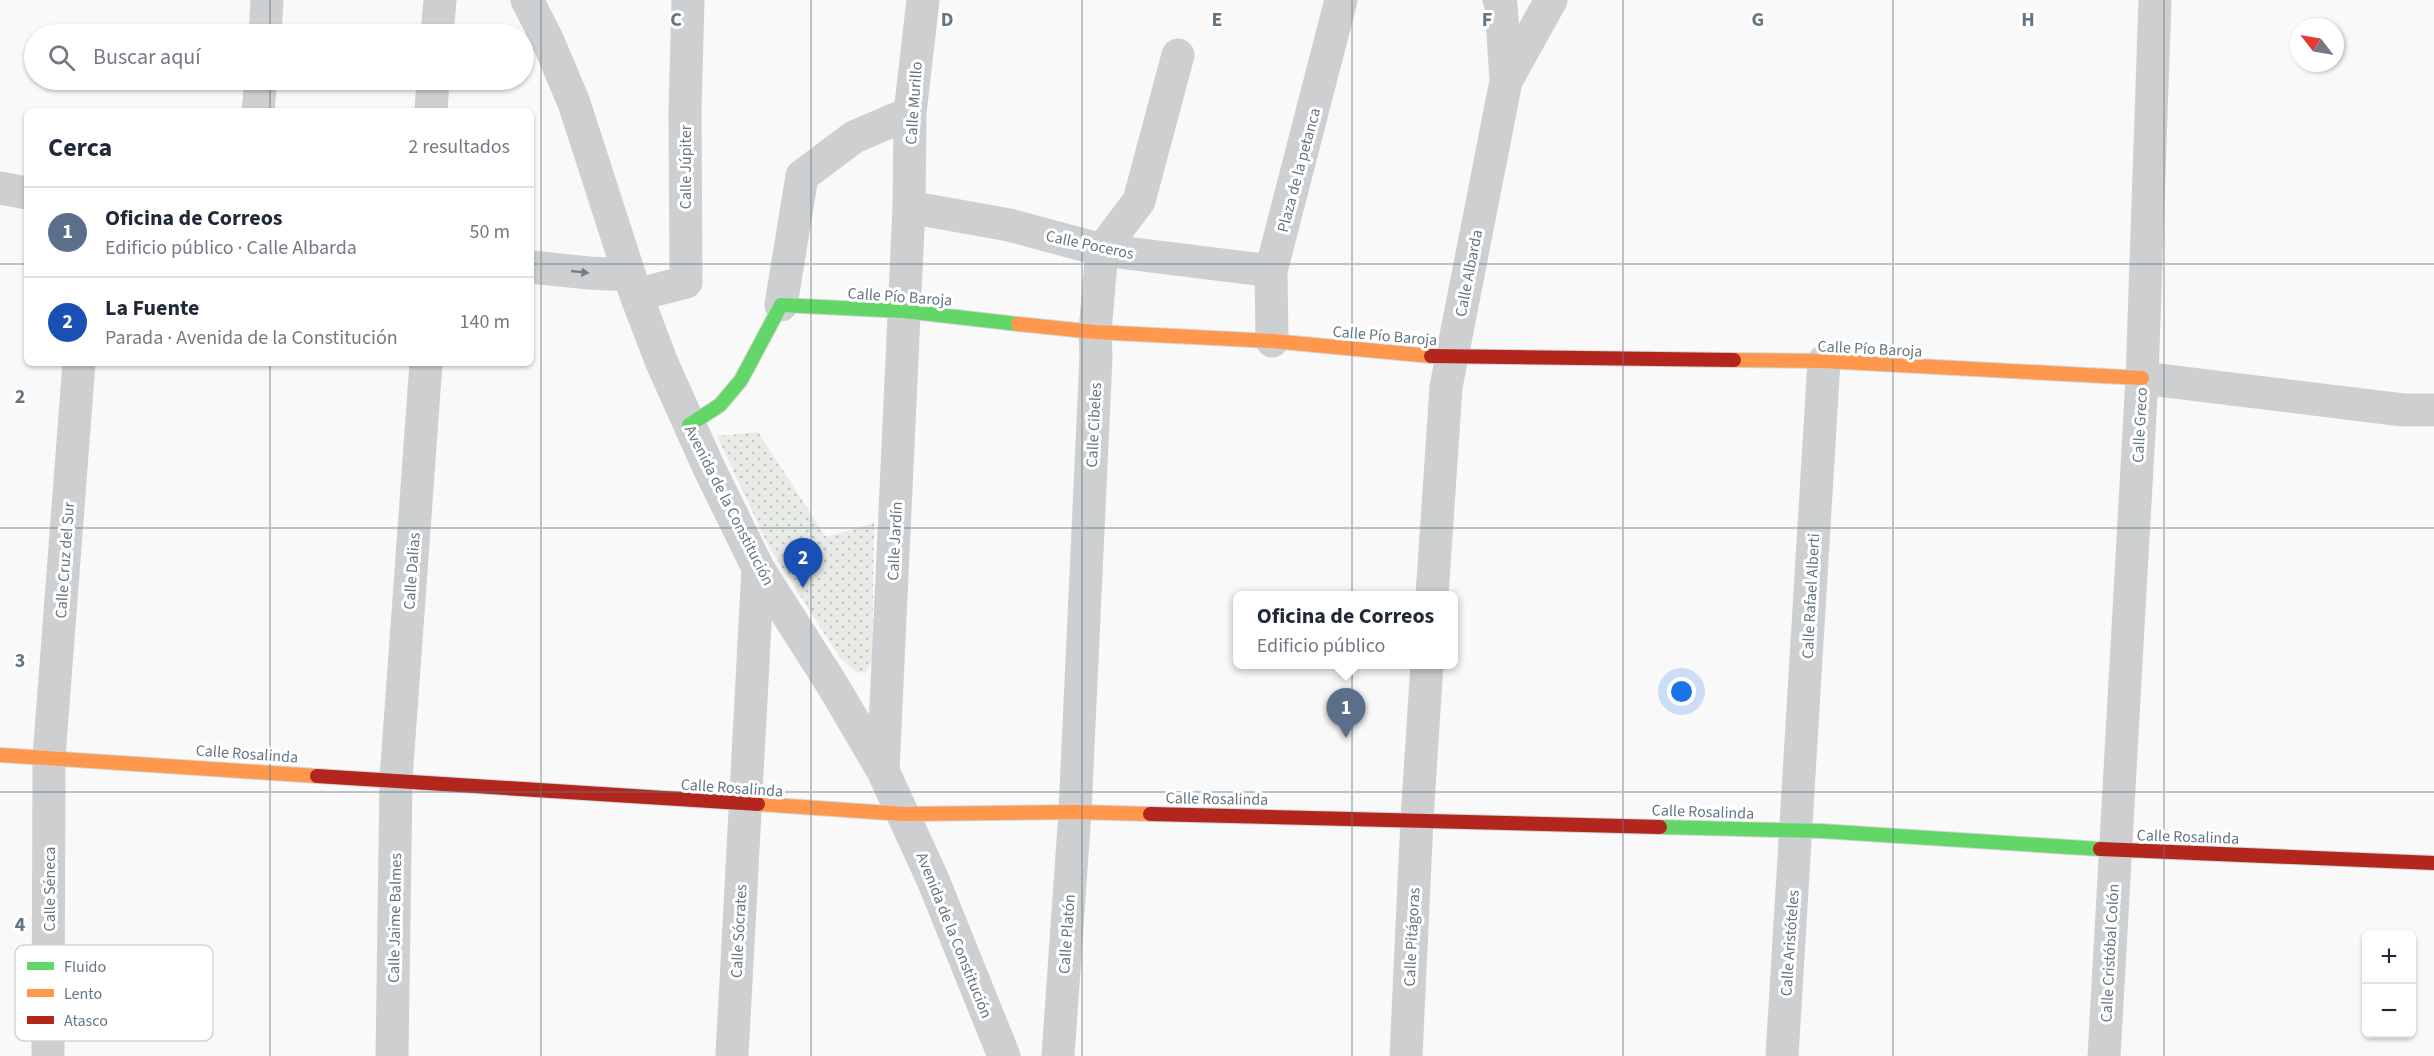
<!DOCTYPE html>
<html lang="es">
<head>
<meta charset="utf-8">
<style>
  :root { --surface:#fff; --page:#f2f2f3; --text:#1f2937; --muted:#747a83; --line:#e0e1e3; --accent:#0f766e }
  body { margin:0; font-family:"Source Sans 3",sans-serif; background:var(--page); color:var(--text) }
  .controls { position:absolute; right:18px; bottom:18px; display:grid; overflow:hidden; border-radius:9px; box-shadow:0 2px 4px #0004 }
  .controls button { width:54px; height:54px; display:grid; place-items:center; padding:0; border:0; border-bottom:2px solid var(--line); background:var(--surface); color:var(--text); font:30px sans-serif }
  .compass { position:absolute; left:2290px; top:18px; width:54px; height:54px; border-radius:50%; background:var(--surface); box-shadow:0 2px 4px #0004; rotate:301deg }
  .you { position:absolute; left:1682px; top:692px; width:21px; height:21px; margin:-15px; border:4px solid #fff; border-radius:50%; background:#1a73e8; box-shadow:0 0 0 9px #1a73e833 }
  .badge { display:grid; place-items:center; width:39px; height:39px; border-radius:50%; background:var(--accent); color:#fff; font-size:20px; font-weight:700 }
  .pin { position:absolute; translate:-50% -50px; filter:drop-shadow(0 2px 3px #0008) }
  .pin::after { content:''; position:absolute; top:32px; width:21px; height:18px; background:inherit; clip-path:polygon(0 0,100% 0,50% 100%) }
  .popup { position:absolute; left:1233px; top:591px; width:225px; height:78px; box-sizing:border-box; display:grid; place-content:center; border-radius:9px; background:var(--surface); filter:drop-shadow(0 2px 4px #0005); font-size:20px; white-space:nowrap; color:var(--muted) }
  .popup b { font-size:22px; color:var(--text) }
  .popup::after { content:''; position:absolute; left:50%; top:100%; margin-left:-12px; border:12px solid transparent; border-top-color:var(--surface) }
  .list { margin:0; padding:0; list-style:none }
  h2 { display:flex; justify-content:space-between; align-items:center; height:78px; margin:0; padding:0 24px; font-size:26px }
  h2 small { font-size:20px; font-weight:400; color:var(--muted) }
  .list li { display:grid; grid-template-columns:39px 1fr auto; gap:18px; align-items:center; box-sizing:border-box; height:90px; padding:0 24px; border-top:2px solid var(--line) }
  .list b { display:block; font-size:22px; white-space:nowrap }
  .list p { margin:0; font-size:20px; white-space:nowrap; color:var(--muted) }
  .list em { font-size:20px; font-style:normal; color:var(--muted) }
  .icon { flex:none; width:33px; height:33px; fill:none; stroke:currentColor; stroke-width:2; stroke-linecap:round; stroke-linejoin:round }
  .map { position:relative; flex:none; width:2434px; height:1056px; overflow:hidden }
  .search { position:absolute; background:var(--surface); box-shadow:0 2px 4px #0004; left:24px; top:24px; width:510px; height:66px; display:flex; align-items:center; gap:15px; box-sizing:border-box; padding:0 21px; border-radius:33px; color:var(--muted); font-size:22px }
  .panel { position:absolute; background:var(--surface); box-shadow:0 2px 4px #0004; left:24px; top:108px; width:510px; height:258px; border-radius:9px }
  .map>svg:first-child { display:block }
</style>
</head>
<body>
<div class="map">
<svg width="2434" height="1056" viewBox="0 0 2434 1056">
  <defs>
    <pattern id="park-dots" width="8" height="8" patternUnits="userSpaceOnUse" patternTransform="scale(1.5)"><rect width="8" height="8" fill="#e8ebe6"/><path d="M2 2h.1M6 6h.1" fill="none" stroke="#c0c3c0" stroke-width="1.8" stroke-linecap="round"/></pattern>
  </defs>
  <rect width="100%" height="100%" fill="#f9f9f9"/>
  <path fill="url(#park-dots)" d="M 758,432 L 826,537 L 874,523 L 872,661 L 866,673 L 856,672 L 840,658 L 769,547 L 717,436 Z"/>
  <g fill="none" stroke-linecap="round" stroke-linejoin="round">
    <defs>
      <path id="fast" d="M 689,425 L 720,405 L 741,380 L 781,305 L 904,311 L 1018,324
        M 1660,827 L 1821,831 L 2100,849"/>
      <path id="slow" d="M 1018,324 L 1095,332 L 1272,341 L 1431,356
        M 1734,360 L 1824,361 L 2142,378
        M 0,755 L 317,776
        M 758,804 L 904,814 L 1075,812 L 1150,814"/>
      <path id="jam" d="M 1431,356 L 1734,360
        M 317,776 L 758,804
        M 1150,814 L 1660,827
        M 2100,849 L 2434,863"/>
    </defs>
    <use href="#fast" stroke="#d5d6d7" stroke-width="16"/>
    <use href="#slow" stroke="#d5d6d7" stroke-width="16"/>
    <use href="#jam" stroke="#d5d6d7" stroke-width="16"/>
    <path stroke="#cecfd0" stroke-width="33" d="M 527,0 L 547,39 L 574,103 L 636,295 L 662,363 L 709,468 L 758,568 L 833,686 L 883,771 L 933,880 L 1004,1056
      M 1499,0 L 1501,4 L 1506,81
      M 265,34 L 267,0
      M 437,34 L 440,0
      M 258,111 L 261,80
      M 431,111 L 433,80
      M 0,188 L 27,193
      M 909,207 L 1009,225 L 1102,250 L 1271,271
      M 531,267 L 589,273 L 628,275
      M 636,295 L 686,282 L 685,111 L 688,0
      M 781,305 L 802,176 L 854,137 L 910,113
      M 1272,341 L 1271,271 L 1341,0
      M 2142,378 L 2403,410 L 2434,410
      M 1432,596 L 1446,387 L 1506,81 L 1551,0
      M 883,771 L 909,207 L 910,113 L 923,0
      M 48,1056 L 49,757 L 79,363
      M 392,1056 L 396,779 L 426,363
      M 732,1056 L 758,568
      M 1058,1056 L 1075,812 L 1096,357 L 1095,332 L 1102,250 L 1139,201 L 1178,55
      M 1406,1056 L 1417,819 L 1427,664
      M 1782,1056 L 1824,361
      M 2104,1056 L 2142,378 L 2155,0"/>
    <use href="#fast" stroke="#63d668" stroke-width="14"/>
    <use href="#slow" stroke="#ff974d" stroke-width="14"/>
    <use href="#jam" stroke="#b3261e" stroke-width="14"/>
  </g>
  <defs><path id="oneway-solid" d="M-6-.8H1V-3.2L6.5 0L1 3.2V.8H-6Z" transform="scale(1.5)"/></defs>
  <use fill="#707f8b" href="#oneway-solid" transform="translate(580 272) rotate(6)"/>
  <path fill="none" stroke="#657683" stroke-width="1.5" stroke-opacity="0.55" d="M 270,0 L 270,34M 541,0 L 541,1056M 811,0 L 811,1056M 1082,0 L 1082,1056M 1352,0 L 1352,1056M 1623,0 L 1623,1056M 1893,0 L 1893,1056M 2164,0 L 2164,1056M 270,80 L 270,111M 0,264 L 27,264M 531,264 L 2434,264M 270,363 L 270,1056M 0,528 L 2434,528M 0,792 L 2434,792"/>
  <g text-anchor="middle" stroke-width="6" stroke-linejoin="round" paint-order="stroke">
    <g font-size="16" fill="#657683" stroke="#fff">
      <text transform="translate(913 103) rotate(-86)" y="6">Calle Murillo</text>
      <text transform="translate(685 167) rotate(-90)" y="6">Calle Júpiter</text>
      <text transform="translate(1298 170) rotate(-75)" y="6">Plaza de la petanca</text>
      <text transform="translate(1090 244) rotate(12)" y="6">Calle Poceros</text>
      <text transform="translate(1468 273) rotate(-79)" y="6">Calle Albarda</text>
      <text transform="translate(900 296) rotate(4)" y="6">Calle Pío Baroja</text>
      <text transform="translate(1385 335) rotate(5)" y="6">Calle Pío Baroja</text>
      <text transform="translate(1870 348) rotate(3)" y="6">Calle Pío Baroja</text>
      <text transform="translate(1093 425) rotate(-87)" y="6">Calle Cibeles</text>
      <text transform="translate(2139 425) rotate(-87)" y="6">Calle Greco</text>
      <text transform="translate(730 505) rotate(63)" y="6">Avenida de la Constitución</text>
      <text transform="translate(894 541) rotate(-87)" y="6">Calle Jardín</text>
      <text transform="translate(64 560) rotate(-86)" y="6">Calle Cruz del Sur</text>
      <text transform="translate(411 571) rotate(-86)" y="6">Calle Dalias</text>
      <text transform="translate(1810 596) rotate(-87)" y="6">Calle Rafael Alberti</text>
      <text transform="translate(247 753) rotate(4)" y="6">Calle Rosalinda</text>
      <text transform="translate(732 787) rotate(4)" y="6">Calle Rosalinda</text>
      <text transform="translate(1217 798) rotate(1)" y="6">Calle Rosalinda</text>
      <text transform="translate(1703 811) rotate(2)" y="6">Calle Rosalinda</text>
      <text transform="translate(2188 836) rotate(2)" y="6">Calle Rosalinda</text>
      <text transform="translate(49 889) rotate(-90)" y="6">Calle Séneca</text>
      <text transform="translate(394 918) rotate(-89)" y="6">Calle Jaime Balmes</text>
      <text transform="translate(738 931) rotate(-87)" y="6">Calle Sócrates</text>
      <text transform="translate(1066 934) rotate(-86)" y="6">Calle Platón</text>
      <text transform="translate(955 935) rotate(68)" y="6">Avenida de la Constitución</text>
      <text transform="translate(1411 937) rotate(-87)" y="6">Calle Pitágoras</text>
      <text transform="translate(1789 943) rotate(-86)" y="6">Calle Aristóteles</text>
      <text transform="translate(2109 953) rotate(-87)" y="6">Calle Cristóbal Colón</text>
    </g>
  </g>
  <rect x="15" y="945" width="198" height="96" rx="9" fill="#fff" stroke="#d1d6da" stroke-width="1.5"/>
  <rect x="27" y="962" width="27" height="8" fill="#63d668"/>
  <rect x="27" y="989" width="27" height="8" fill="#ff974d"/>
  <rect x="27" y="1016" width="27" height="8" fill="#b3261e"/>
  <g font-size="16" fill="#657683">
    <text x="64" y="972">Fluido</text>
    <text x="64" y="999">Lento</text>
    <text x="64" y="1026">Atasco</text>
  </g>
  <g font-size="20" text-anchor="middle" font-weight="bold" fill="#657683" stroke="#fff" stroke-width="6" stroke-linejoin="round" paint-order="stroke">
    <text x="676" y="26">C</text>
    <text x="947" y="26">D</text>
    <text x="1217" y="26">E</text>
    <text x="1487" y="26">F</text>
    <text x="1758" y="26">G</text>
    <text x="2028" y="26">H</text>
    <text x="20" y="403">2</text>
    <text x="20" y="667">3</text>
    <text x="20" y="931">4</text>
  </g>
</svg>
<div class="controls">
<button>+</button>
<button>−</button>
</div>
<svg class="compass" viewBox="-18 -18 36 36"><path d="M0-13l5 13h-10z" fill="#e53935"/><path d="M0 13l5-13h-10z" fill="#747a83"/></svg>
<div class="you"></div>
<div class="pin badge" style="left:1346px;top:738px;background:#5c6f8a">1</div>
<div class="popup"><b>Oficina de Correos</b>Edificio público</div>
<div class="pin badge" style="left:803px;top:588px;background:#1a4fb4">2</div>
<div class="search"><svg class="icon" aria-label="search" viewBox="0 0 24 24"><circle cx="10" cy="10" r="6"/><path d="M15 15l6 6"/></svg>Buscar aquí</div>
<section class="panel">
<h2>Cerca<small>2 resultados</small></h2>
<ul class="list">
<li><span class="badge" style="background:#5c6f8a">1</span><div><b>Oficina de Correos</b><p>Edificio público · Calle Albarda</p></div><em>50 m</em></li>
<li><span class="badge" style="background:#1a4fb4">2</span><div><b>La Fuente</b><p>Parada · Avenida de la Constitución</p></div><em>140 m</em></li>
</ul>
</section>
</div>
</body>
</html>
